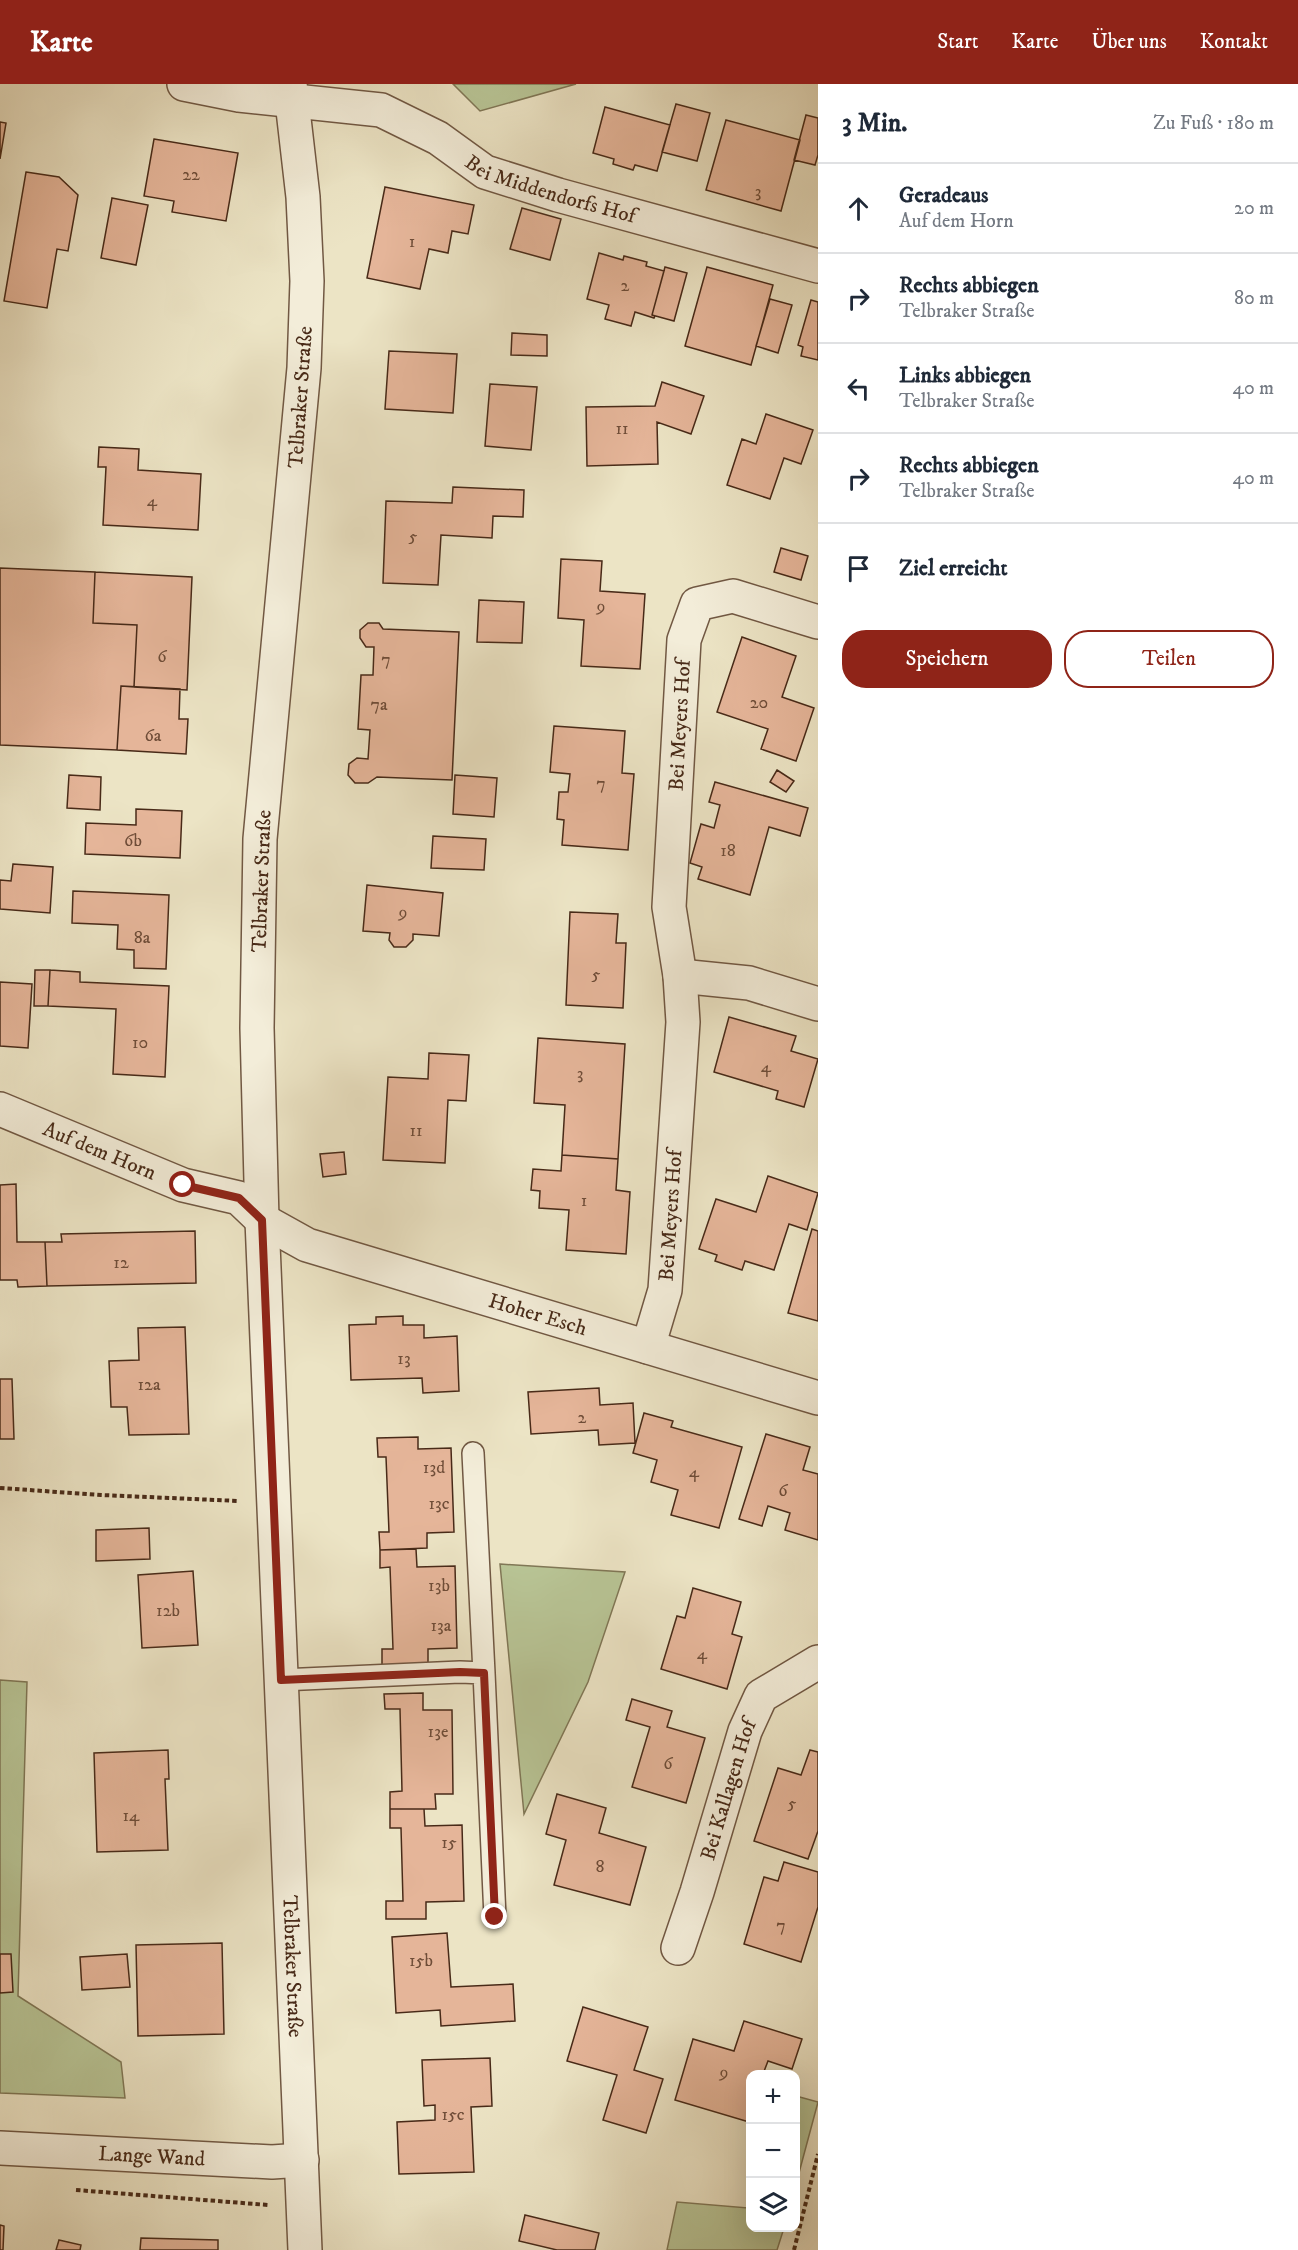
<!DOCTYPE html>
<html lang="de">
<head>
<meta charset="utf-8">
<style>
  :root { --surface:#fff; --page:#f2f2f3; --text:#1f2937; --muted:#747a83; --line:#e0e1e3; --accent:#8f2418 }
  body { margin:0; font-family:"IM FELL DW Pica",serif; background:var(--page); color:var(--text) }
  .controls { position:absolute; right:18px; bottom:18px; display:grid; overflow:hidden; border-radius:12px; box-shadow:0 6px 24px #0002 }
  .controls button { width:54px; height:54px; display:grid; place-items:center; padding:0; border:0; border-bottom:2px solid var(--line); background:var(--surface); color:var(--text); font:30px sans-serif }
  .stop { position:absolute; width:18px; height:18px; margin:-14px; border:4px solid #8f2418; border-radius:50%; background:#fff }
  .stop.end { background:#8f2418; border-color:#fff; box-shadow:0 2px 6px #0008 }
  .list { margin:0; padding:0; list-style:none }
  h2 { display:flex; justify-content:space-between; align-items:center; height:78px; margin:0; padding:0 24px; font-size:26px }
  h2 small { font-size:20px; font-weight:400; color:var(--muted) }
  .list li { display:grid; grid-template-columns:39px 1fr auto; gap:18px; align-items:center; box-sizing:border-box; height:90px; padding:0 24px; border-top:2px solid var(--line) }
  .list b { display:block; font-size:22px; white-space:nowrap }
  .list p { margin:0; font-size:20px; white-space:nowrap; color:var(--muted) }
  .list em { font-size:20px; font-style:normal; color:var(--muted) }
  .actions { display:flex; gap:12px; padding:18px 24px }
  .actions a { flex:1; padding:14px 0; border:2px solid var(--accent); border-radius:24px; text-align:center; font-size:21px; color:var(--accent) }
  .actions .main { background:var(--accent); color:#fff }
  .icon { flex:none; width:33px; height:33px; fill:none; stroke:currentColor; stroke-width:2; stroke-linecap:round; stroke-linejoin:round }
  .map { position:relative; flex:none; width:818px; height:2166px; overflow:hidden }
  header { display:flex; align-items:center; gap:36px; box-sizing:border-box; height:84px; padding:0 30px; background:var(--accent); color:#fff }
  header strong { font-size:28px }
  nav { display:flex; gap:33px; margin-inline-start:auto; font-size:21px }
  main { display:flex }
  aside { flex:1; background:var(--surface) }
  .map>svg:first-child { display:block }
</style>
</head>
<body>
<header>
<strong>Karte</strong>
<nav><a>Start</a><a>Karte</a><a>Über uns</a><a>Kontakt</a></nav>
</header>
<main>
<div class="map">
<svg width="818" height="2166" viewBox="0 0 818 2166">
  <rect width="100%" height="100%" fill="#ece4c5"/>
  <filter id="stains"><feTurbulence type="fractalNoise" baseFrequency=".00333" numOctaves="4"/><feColorMatrix values="0 0 0 0 .2 0 0 0 0 .09 0 0 0 0 .02 0 0 0 .5 -.17"/></filter>
  <radialGradient id="worn" r=".72"><stop offset=".6" stop-color="#630" stop-opacity="0"/><stop offset="1" stop-color="#630" stop-opacity=".3"/></radialGradient>
  <path fill="#b8c495" stroke="#807756" stroke-width="1.5" d="M 453,0 L 576,0 L 480,27 Z
    M 500,1480 L 625,1488 L 588,1598 L 524,1730 Z
    M 0,1596 L 27,1598 L 18,1912 L 121,1978 L 125,2014 L 0,2009 Z
    M 796,2012 L 818,2018 L 796,2100 Z
    M 750,2115 L 750,2144 L 784,2144 L 777,2166 L 667,2166 L 677,2118 L 748,2124 Z"/>
  <path fill="#e5b599" stroke="#482a18" stroke-width="1.5" d="M 676,20 L 710,29 L 697,77 L 662,68 Z
    M 605,23 L 670,41 L 657,87 L 635,81 L 633,86 L 613,80 L 614,75 L 593,69 Z
    M 806,31 L 818,34 L 818,71 L 815,81 L 794,76 Z
    M 726,36 L 800,56 L 781,127 L 706,106 Z
    M 0,38 L 6,39 L 0,75 Z
    M 154,55 L 238,69 L 226,137 L 172,128 L 174,117 L 144,112 Z
    M 26,88 L 59,93 L 78,111 L 68,167 L 57,165 L 47,224 L 4,217 Z
    M 385,103 L 474,121 L 468,150 L 452,147 L 448,169 L 429,165 L 420,205 L 367,194 Z
    M 112,114 L 148,121 L 136,181 L 101,174 Z
    M 522,124 L 561,135 L 550,176 L 510,165 Z
    M 599,169 L 623,176 L 624,172 L 647,178 L 646,182 L 664,187 L 652,231 L 655,232 L 654,234 L 635,228 L 631,242 L 605,235 L 609,221 L 587,215 Z
    M 665,183 L 687,189 L 674,237 L 652,231 Z
    M 707,183 L 773,201 L 751,281 L 685,262 Z
    M 770,215 L 792,221 L 778,269 L 756,262 Z
    M 811,216 L 818,218 L 818,276 L 801,272 L 803,263 L 798,261 Z
    M 512,249 L 547,251 L 547,272 L 511,271 Z
    M 389,267 L 457,270 L 453,329 L 385,325 Z
    M 662,298 L 704,312 L 691,350 L 657,338 L 658,380 L 587,382 L 586,323 L 655,322 Z
    M 490,300 L 537,303 L 531,366 L 485,362 Z
    M 766,330 L 813,346 L 801,380 L 784,374 L 770,415 L 727,401 L 742,355 L 756,360 Z
    M 99,363 L 139,365 L 138,386 L 201,390 L 198,446 L 103,441 L 106,383 L 98,383 Z
    M 453,403 L 524,406 L 523,433 L 493,432 L 492,454 L 441,451 L 438,501 L 383,499 L 386,417 L 452,419 Z
    M 781,464 L 808,472 L 801,496 L 774,488 Z
    M 561,475 L 602,477 L 600,507 L 645,510 L 640,585 L 581,582 L 584,536 L 558,534 Z
    M 0,484 L 95,488 L 93,539 L 137,541 L 134,603 L 121,602 L 117,666 L 0,661 Z
    M 95,488 L 192,493 L 187,606 L 134,603 L 137,541 L 93,539 Z
    M 479,516 L 524,518 L 522,559 L 477,558 Z
    M 368,539 L 379,539 L 383,545 L 459,548 L 452,696 L 377,693 L 368,699 L 355,699 L 348,691 L 349,680 L 357,674 L 368,675 L 370,646 L 358,645 L 361,591 L 373,591 L 374,563 L 366,563 L 360,554 L 360,546 Z
    M 742,553 L 796,572 L 782,613 L 814,624 L 796,677 L 761,665 L 768,645 L 717,628 Z
    M 121,602 L 180,605 L 179,635 L 188,635 L 186,670 L 117,666 Z
    M 554,642 L 625,647 L 622,689 L 634,690 L 628,766 L 562,761 L 564,736 L 557,735 L 559,708 L 568,708 L 570,690 L 550,688 Z
    M 777,686 L 794,697 L 786,708 L 770,698 Z
    M 69,691 L 101,693 L 100,726 L 67,724 Z
    M 455,691 L 497,694 L 494,733 L 453,730 Z
    M 715,698 L 808,724 L 800,752 L 769,743 L 750,811 L 698,795 L 702,783 L 690,779 L 701,740 L 714,744 L 720,721 L 709,718 Z
    M 136,725 L 182,727 L 180,774 L 85,770 L 86,739 L 136,741 Z
    M 433,752 L 486,755 L 484,786 L 431,784 Z
    M 13,780 L 53,783 L 50,829 L 0,825 L 0,796 L 11,797 Z
    M 367,801 L 443,809 L 439,852 L 413,850 L 413,856 L 406,863 L 394,863 L 389,856 L 390,849 L 363,847 Z
    M 73,807 L 169,811 L 166,885 L 134,884 L 134,866 L 117,865 L 118,841 L 72,839 Z
    M 570,828 L 618,830 L 616,859 L 626,859 L 623,924 L 566,921 Z
    M 35,886 L 50,886 L 48,922 L 34,922 Z
    M 50,886 L 80,888 L 80,898 L 169,902 L 165,993 L 113,990 L 116,925 L 48,922 Z
    M 0,898 L 32,900 L 28,964 L 0,962 Z
    M 729,933 L 796,952 L 791,967 L 818,975 L 804,1023 L 776,1015 L 778,1007 L 714,988 Z
    M 538,954 L 625,960 L 618,1075 L 562,1071 L 565,1021 L 534,1019 Z
    M 429,969 L 469,971 L 466,1017 L 448,1016 L 445,1079 L 383,1076 L 388,993 L 428,995 Z
    M 344,1068 L 346,1090 L 323,1093 L 320,1070 Z
    M 562,1071 L 618,1075 L 616,1106 L 630,1108 L 626,1170 L 566,1166 L 569,1126 L 539,1124 L 540,1107 L 531,1106 L 533,1085 L 561,1087 Z
    M 768,1092 L 818,1109 L 807,1146 L 789,1140 L 774,1186 L 745,1177 L 742,1186 L 715,1177 L 717,1171 L 699,1165 L 716,1115 L 756,1128 Z
    M 16,1100 L 17,1158 L 45,1158 L 47,1202 L 18,1203 L 17,1196 L 0,1196 L 0,1101 Z
    M 812,1145 L 818,1147 L 818,1237 L 788,1229 Z
    M 195,1147 L 196,1199 L 47,1202 L 45,1158 L 62,1158 L 61,1150 Z
    M 403,1232 L 403,1241 L 424,1241 L 424,1254 L 457,1252 L 459,1307 L 423,1309 L 422,1294 L 351,1296 L 349,1241 L 376,1240 L 376,1233 Z
    M 185,1243 L 189,1350 L 129,1351 L 127,1323 L 111,1323 L 109,1277 L 139,1276 L 138,1244 Z
    M 0,1295 L 12,1295 L 14,1355 L 0,1355 Z
    M 599,1304 L 600,1321 L 633,1319 L 635,1359 L 599,1361 L 598,1346 L 531,1350 L 528,1308 Z
    M 644,1329 L 673,1337 L 671,1343 L 742,1363 L 719,1444 L 671,1431 L 678,1406 L 651,1398 L 657,1376 L 633,1369 Z
    M 766,1350 L 810,1363 L 803,1386 L 818,1390 L 818,1456 L 785,1446 L 790,1429 L 768,1422 L 762,1442 L 739,1435 Z
    M 418,1353 L 418,1365 L 451,1364 L 454,1448 L 427,1449 L 427,1464 L 380,1466 L 379,1448 L 389,1448 L 386,1373 L 378,1373 L 377,1354 Z
    M 149,1444 L 150,1475 L 96,1477 L 96,1446 Z
    M 416,1465 L 417,1483 L 455,1482 L 457,1564 L 428,1565 L 428,1582 L 382,1584 L 382,1565 L 393,1565 L 390,1483 L 380,1484 L 380,1466 Z
    M 193,1487 L 198,1561 L 142,1564 L 138,1491 Z
    M 693,1504 L 741,1518 L 732,1550 L 742,1553 L 727,1605 L 661,1585 L 677,1532 L 685,1534 Z
    M 423,1609 L 423,1626 L 452,1626 L 453,1710 L 435,1710 L 436,1725 L 390,1725 L 390,1708 L 402,1707 L 400,1625 L 385,1625 L 384,1610 Z
    M 632,1615 L 672,1627 L 667,1643 L 705,1654 L 686,1719 L 632,1703 L 650,1643 L 626,1636 Z
    M 168,1666 L 169,1695 L 165,1695 L 168,1766 L 97,1768 L 94,1669 Z
    M 810,1666 L 818,1668 L 818,1747 L 808,1775 L 754,1757 L 778,1684 L 801,1691 Z
    M 557,1710 L 606,1724 L 599,1749 L 646,1763 L 630,1821 L 554,1801 L 566,1756 L 546,1750 Z
    M 390,1725 L 424,1725 L 425,1742 L 462,1741 L 464,1817 L 426,1818 L 426,1835 L 386,1835 L 386,1817 L 403,1817 L 401,1744 L 390,1744 Z
    M 784,1778 L 818,1788 L 818,1823 L 801,1878 L 744,1860 L 764,1793 L 778,1797 Z
    M 447,1849 L 451,1903 L 513,1900 L 515,1937 L 441,1942 L 440,1926 L 396,1929 L 392,1853 Z
    M 222,1859 L 224,1950 L 138,1952 L 136,1861 Z
    M 0,1870 L 11,1870 L 13,1908 L 0,1909 Z
    M 127,1870 L 130,1903 L 82,1906 L 80,1873 Z
    M 583,1923 L 648,1943 L 634,1986 L 663,1995 L 646,2049 L 603,2036 L 617,1991 L 567,1977 Z
    M 744,1937 L 802,1955 L 792,1985 L 768,1977 L 763,1990 L 750,1990 L 749,2038 L 675,2016 L 693,1955 L 734,1967 Z
    M 490,1974 L 492,2022 L 471,2023 L 474,2088 L 399,2090 L 397,2038 L 435,2036 L 435,2021 L 424,2022 L 422,1976 Z
    M 525,2131 L 599,2149 L 595,2166 L 557,2166 L 519,2157 Z
    M 0,2141 L 4,2142 L 3,2166 L 0,2166 Z
    M 141,2154 L 218,2156 L 218,2166 L 140,2166 Z
    M 59,2156 L 81,2161 L 80,2166 L 56,2166 Z"/>
  <g fill="none" stroke-linecap="round" stroke-linejoin="round">
    <defs>
      <path id="service" d="M 484,1589 L 495,1833
        M 281,1596 L 460,1588 L 484,1589 L 473,1369"/>
      <g id="minor">
        <path id="s1" d="M 184,0 L 239,11 L 381,26 L 438,54 L 485,88 L 558,111 L 818,182"/>
        <path d="M 680,892 L 749,899 L 818,920"/>
        <path id="s2" d="M 0,1025 L 183,1101 L 239,1114 L 262,1136 L 307,1161 L 818,1314"/>
        <path id="s3" d="M 648,1263 L 665,1206 L 683,938 L 680,892 L 669,823 L 684,556 L 697,520 L 733,512 L 818,538"/>
        <path id="s4" d="M 678,1864 L 697,1808 L 745,1647 L 761,1612 L 818,1578"/>
        <path id="s5" d="M 0,2064 L 272,2078 L 302,2076"/>
      </g>
      <g id="tertiary">
        <path id="s6" d="M 290,0 L 303,113 L 307,197 L 304,284 L 260,755 L 257,944 L 262,1136 L 305,2166"/>
      </g>
    </defs>
    <use href="#service" stroke="#715843" stroke-width="24"/>
    <use href="#minor" stroke="#715843" stroke-width="36"/>
    <use href="#tertiary" stroke="#715843" stroke-width="36"/>
    <path stroke="#482a18" stroke-width="4" stroke-dasharray="4.5 3" stroke-linecap="butt" d="M 0,1404 L 101,1411 L 239,1417
      M 76,2106 L 268,2121
      M 794,2166 L 818,2070"/>
    <use href="#service" stroke="#f3edd9" stroke-width="21"/>
    <use href="#minor" stroke="#f3edd9" stroke-width="33"/>
    <use href="#tertiary" stroke="#f3edd9" stroke-width="33"/>
  </g>
  <g fill="none" stroke-linecap="round" stroke-linejoin="round">
    <path stroke="#8f2418" stroke-width="8" d="M 183,1101 L 239,1114 L 262,1136 L 281,1596 L 460,1588 L 484,1589 L 495,1833"/>
  </g>
  <g text-anchor="middle" stroke-width="6" stroke-linejoin="round" paint-order="stroke">
    <g font-size="18" fill="#6f4d38">
      <text x="191" y="96">22</text>
      <text x="758" y="113">3</text>
      <text x="412" y="163">1</text>
      <text x="625" y="207">2</text>
      <text x="622" y="350">11</text>
      <text x="152" y="422">4</text>
      <text x="413" y="458">5</text>
      <text x="601" y="528">9</text>
      <text x="162" y="578">6</text>
      <text x="386" y="581">7</text>
      <text x="759" y="624">20</text>
      <text x="379" y="626">7a</text>
      <text x="153" y="657">6a</text>
      <text x="601" y="705">7</text>
      <text x="133" y="762">6b</text>
      <text x="728" y="772">18</text>
      <text x="403" y="834">9</text>
      <text x="142" y="859">8a</text>
      <text x="596" y="896">5</text>
      <text x="140" y="964">10</text>
      <text x="766" y="988">4</text>
      <text x="580" y="995">3</text>
      <text x="416" y="1052">11</text>
      <text x="584" y="1122">1</text>
      <text x="121" y="1184">12</text>
      <text x="404" y="1280">13</text>
      <text x="149" y="1306">12a</text>
      <text x="582" y="1339">2</text>
      <text x="434" y="1389">13d</text>
      <text x="694" y="1393">4</text>
      <text x="783" y="1412">6</text>
      <text x="439" y="1425">13c</text>
      <text x="439" y="1507">13b</text>
      <text x="168" y="1532">12b</text>
      <text x="441" y="1547">13a</text>
      <text x="702" y="1575">4</text>
      <text x="438" y="1653">13e</text>
      <text x="668" y="1685">6</text>
      <text x="792" y="1725">5</text>
      <text x="131" y="1737">14</text>
      <text x="449" y="1764">15</text>
      <text x="600" y="1788">8</text>
      <text x="781" y="1847">7</text>
      <text x="421" y="1882">15b</text>
      <text x="724" y="1994">9</text>
      <text x="453" y="2036">15c</text>
    </g>
    <g font-size="21" fill="#482a18" stroke="#f3edd9">
      <text dy="7" stroke="none"><textPath href="#s1" startOffset="388">Bei Middendorfs Hof</textPath></text>
      <text transform="translate(300 313) rotate(-86)" y="7">Telbraker Straße</text>
      <text dy="7" stroke="none"><textPath href="#s3" startOffset="626">Bei Meyers Hof</textPath></text>
      <text transform="translate(261 797) rotate(-88)" y="7">Telbraker Straße</text>
      <text dy="7" stroke="none"><textPath href="#s2" startOffset="108">Auf dem Horn</textPath></text>
      <text dy="7" stroke="none"><textPath href="#s3" startOffset="134">Bei Meyers Hof</textPath></text>
      <text dy="7" stroke="none"><textPath href="#s2" startOffset="580">Hoher Esch</textPath></text>
      <text dy="7" stroke="none"><textPath href="#s4" startOffset="166">Bei Kallagen Hof</textPath></text>
      <text dy="7" stroke="none"><textPath href="#s6" startOffset="1886">Telbraker Straße</textPath></text>
      <text dy="7" stroke="none"><textPath href="#s5" startOffset="152">Lange Wand</textPath></text>
    </g>
  </g>
  <rect width="100%" height="100%" filter="url(#stains)"/>
  <rect width="100%" height="100%" fill="url(#worn)"/>
</svg>
<div class="controls">
<button>+</button>
<button>−</button>
<button><svg class="icon" aria-label="layers" viewBox="0 0 24 24"><path d="M12 4l9 5-9 5-9-5zM3 14l9 5 9-5"/></svg></button>
</div>
<div class="stop" style="left:183px;top:1101px"></div>
<div class="stop end" style="left:495px;top:1833px"></div>
</div>
<aside>
<h2>3 Min.<small>Zu Fuß · 180 m</small></h2>
<ul class="list">
<li><svg class="icon" aria-label="ahead" viewBox="0 0 24 24"><path d="M12 20V5M6 11l6-6 6 6"/></svg><div><b>Geradeaus</b><p>Auf dem Horn</p></div><em>20 m</em></li>
<li><svg class="icon" aria-label="right" viewBox="0 0 24 24"><path d="M7 20v-9h11M14 6l5 5-5 5"/></svg><div><b>Rechts abbiegen</b><p>Telbraker Straße</p></div><em>80 m</em></li>
<li><svg class="icon" aria-label="left" viewBox="0 0 24 24"><path d="M17 20v-9H6M10 6l-5 5 5 5"/></svg><div><b>Links abbiegen</b><p>Telbraker Straße</p></div><em>40 m</em></li>
<li><svg class="icon" aria-label="right" viewBox="0 0 24 24"><path d="M7 20v-9h11M14 6l5 5-5 5"/></svg><div><b>Rechts abbiegen</b><p>Telbraker Straße</p></div><em>40 m</em></li>
<li><svg class="icon" aria-label="arrive" viewBox="0 0 24 24"><path d="M6 21V4h12l-3 4 3 4H6"/></svg><div><b>Ziel erreicht</b></div></li>
</ul>
<div class="actions"><a class="main">Speichern</a><a>Teilen</a></div>
</aside>
</main>
</body>
</html>
